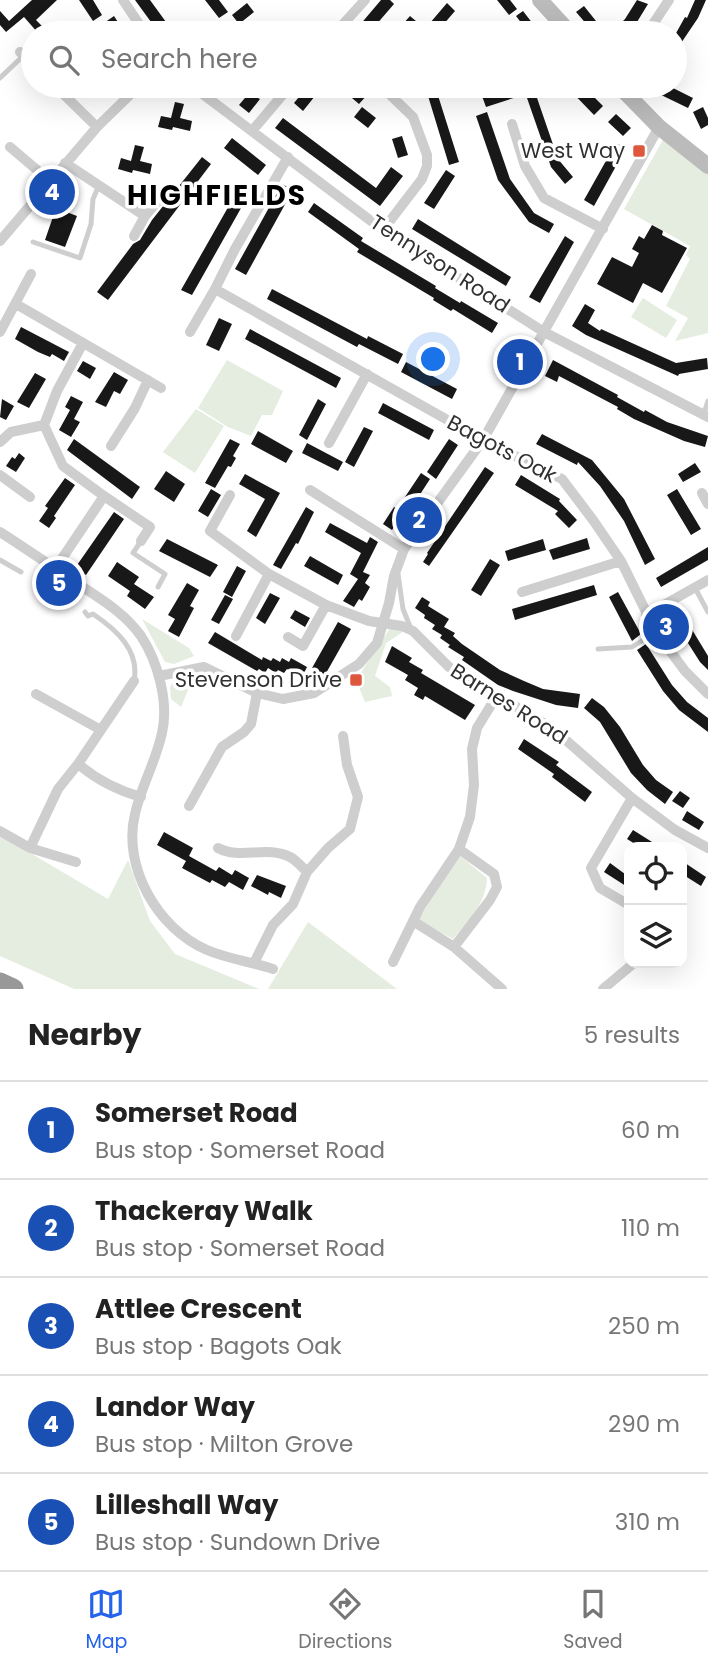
<!DOCTYPE html>
<html lang="en">
<head>
<meta charset="utf-8">
<style>
  :root { --surface:#fff; --page:#f2f2f2; --text:#222; --muted:#767676; --line:#e0e0e0; --accent:#2563eb }
  body { margin:0; font-family:Poppins,sans-serif; background:var(--page); color:var(--text) }
  .controls { position:absolute; right:21px; bottom:21px; display:grid; overflow:hidden; border-radius:14px; box-shadow:0 7px 28px #0002 }
  .controls button { width:63px; height:63px; display:grid; place-items:center; padding:0; border:0; border-bottom:2px solid var(--line); background:var(--surface); color:var(--text); font:35px sans-serif }
  .you { position:absolute; left:434px; top:360px; width:24px; height:24px; margin:-18px; border:5px solid #fff; border-radius:50%; background:#1a73e8; box-shadow:0 0 0 10px #1a73e833 }
  .badge { display:grid; place-items:center; width:46px; height:46px; border-radius:50%; background:var(--accent); color:#fff; font-size:23px; font-weight:700 }
  .pin { position:absolute; translate:-50% -50%; border:4px solid #fff; box-shadow:0 2px 7px #0006 }
  .list { margin:0; padding:0; list-style:none }
  h2 { display:flex; justify-content:space-between; align-items:center; height:91px; margin:0; padding:0 28px; font-size:30px }
  h2 small { font-size:23px; font-weight:400; color:var(--muted) }
  .list li { display:grid; grid-template-columns:46px 1fr auto; gap:21px; align-items:center; box-sizing:border-box; height:98px; padding:0 28px; border-top:2px solid var(--line) }
  .list b { display:block; font-size:26px; white-space:nowrap }
  .list p { margin:0; font-size:23px; white-space:nowrap; color:var(--muted) }
  .list em { font-size:23px; font-style:normal; color:var(--muted) }
  .icon { flex:none; width:38px; height:38px; fill:none; stroke:currentColor; stroke-width:2; stroke-linecap:round; stroke-linejoin:round }
  .map { position:relative; flex:none; width:708px; height:989px; overflow:hidden }
  .search { position:absolute; background:var(--surface); box-shadow:0 7px 28px #0002; left:21px; right:21px; top:21px; height:77px; display:flex; align-items:center; gap:18px; box-sizing:border-box; padding:0 24px; border-radius:38px; color:var(--muted); font-size:26px }
  .sheet { height:581px; background:var(--surface) }
  nav { display:flex; justify-content:space-around; align-items:center; box-sizing:border-box; height:98px; border-top:2px solid var(--line); background:var(--surface); font-size:19px; color:var(--muted) }
  nav a { display:grid; justify-items:center; gap:4px }
  nav .on { color:var(--accent) }
  .map>svg:first-child { display:block }
</style>
</head>
<body>
<div class="map">
<svg width="708" height="989" viewBox="0 0 708 989">
  <rect width="100%" height="100%" fill="#fff"/>
  <path fill="#e4ede0" d="M 664,138 L 708,172 L 708,333 L 675,341 L 688,318 L 666,306 L 690,259 L 686,255 L 690,246 L 624,209 Z
    M 643,298 L 677,320 L 666,338 L 631,317 Z
    M 227,360 L 283,391 L 272,415 L 262,415 L 251,436 L 228,427 L 198,408 Z
    M 196,409 L 224,426 L 195,473 L 163,452 Z
    M 142,619 L 189,648 L 194,656 L 174,664 L 165,662 Z
    M 392,625 L 406,630 L 386,643 L 375,676 L 390,687 L 392,696 L 365,702 L 356,680 Z
    M 203,674 L 188,690 L 181,707 L 171,699 L 170,688 L 172,683 L 192,675 Z
    M 0,835 L 108,899 L 128,860 L 150,921 L 175,954 L 259,989 L 74,989 L 0,956 Z
    M 459,855 L 487,878 C 486,904 469,919 453,939 L 418,920 Z
    M 308,922 L 397,989 L 268,989 Z"/>
  <path fill="#181818" d="M 32,0 L 57,0 L 36,20 L 49,33 L 38,33 L 24,17 L 6,32 L 0,25 L 0,11 L 9,21 Z
    M 79,0 L 93,0 L 102,15 L 93,21 Z
    M 135,0 L 150,0 L 174,33 L 159,33 Z
    M 205,0 L 219,0 L 228,12 L 219,18 Z
    M 381,0 L 390,0 L 394,4 L 369,33 L 353,33 Z
    M 497,0 L 510,0 L 517,9 L 509,15 Z
    M 637,0 L 648,4 L 637,22 L 625,33 L 611,33 L 625,19 Z
    M 695,0 L 706,0 L 698,18 L 675,52 L 675,35 L 685,17 L 687,18 Z
    M 247,3 L 254,12 L 239,24 L 232,15 Z
    M 447,3 L 455,11 L 436,33 L 428,33 L 424,30 Z
    M 584,6 L 596,21 L 589,27 L 576,12 Z
    M 523,11 L 540,33 L 529,33 L 516,16 Z
    M 114,16 L 125,33 L 111,33 L 104,23 Z
    M 410,16 L 423,27 L 417,33 L 411,33 L 402,25 Z
    M 255,86 L 265,86 L 256,97 L 260,99 L 249,113 L 239,105 Z
    M 308,86 L 323,86 L 303,111 L 294,103 Z
    M 350,86 L 357,86 L 368,94 L 359,104 L 345,92 Z
    M 425,86 L 435,86 L 459,162 L 449,165 Z
    M 515,86 L 520,86 L 523,95 L 486,107 L 482,96 Z
    M 566,86 L 583,86 L 603,106 L 594,115 Z
    M 658,86 L 669,86 L 693,98 L 688,108 L 655,92 Z
    M 536,95 L 558,159 L 573,177 L 565,184 L 551,167 L 527,98 Z
    M 175,102 L 184,104 L 180,118 L 192,121 L 190,131 L 173,127 L 172,130 L 158,127 L 161,116 L 171,118 Z
    M 362,107 L 376,118 L 368,128 L 354,117 Z
    M 703,107 L 708,118 L 708,125 L 701,129 L 693,112 Z
    M 487,112 L 510,179 L 534,213 L 554,224 L 549,233 L 529,222 L 498,180 L 476,116 Z
    M 616,114 L 631,128 L 623,136 L 608,122 Z
    M 283,118 L 376,188 L 391,167 L 403,176 L 380,206 L 275,128 Z
    M 402,136 L 408,155 L 398,158 L 392,139 Z
    M 232,138 L 266,165 L 258,175 L 224,148 Z
    M 616,143 L 626,148 L 594,206 L 584,200 Z
    M 135,145 L 144,147 L 140,161 L 152,164 L 150,174 L 133,170 L 132,173 L 118,169 L 121,158 L 131,161 Z
    M 202,157 L 211,164 L 108,300 L 97,292 L 133,244 L 140,240 L 152,220 Z
    M 446,170 L 455,176 L 434,209 L 424,203 Z
    M 282,184 L 293,190 L 246,275 L 235,269 Z
    M 239,188 L 249,194 L 192,295 L 181,290 Z
    M 314,203 L 363,238 L 361,241 L 436,286 L 435,288 L 460,303 L 461,301 L 498,323 L 492,333 L 453,309 L 451,311 L 433,300 L 434,298 L 357,252 L 359,249 L 308,212 Z
    M 56,208 L 77,216 L 65,247 L 45,240 Z
    M 418,219 L 511,277 L 506,286 L 412,229 Z
    M 652,225 L 663,231 L 662,235 L 687,248 L 662,293 L 643,283 L 633,303 L 597,284 L 612,257 L 632,267 L 639,253 L 632,249 L 639,236 L 644,239 Z
    M 565,236 L 574,242 L 540,303 L 529,297 Z
    M 272,289 L 367,339 L 368,336 L 403,354 L 398,364 L 359,344 L 357,347 L 267,299 Z
    M 585,304 L 595,310 L 588,323 L 600,331 L 601,329 L 676,363 L 707,358 L 708,369 L 679,374 L 678,376 L 586,335 L 572,326 Z
    M 219,318 L 232,324 L 219,351 L 206,345 Z
    M 21,327 L 69,352 L 64,361 L 52,354 L 50,357 L 38,352 L 15,339 Z
    M 250,329 L 341,378 L 336,388 L 245,339 Z
    M 553,360 L 618,395 L 617,397 L 644,412 L 645,410 L 667,422 L 708,436 L 705,447 L 684,441 L 634,419 L 617,409 L 618,407 L 559,376 L 557,382 L 545,376 Z
    M 83,361 L 96,368 L 90,379 L 77,371 Z
    M 406,362 L 457,389 L 452,399 L 401,372 Z
    M 114,372 L 128,380 L 120,394 L 114,391 L 106,407 L 95,402 Z
    M 35,373 L 46,379 L 29,408 L 17,402 Z
    M 71,396 L 83,402 L 74,419 L 80,422 L 71,437 L 59,430 L 70,410 L 65,407 Z
    M 2,399 L 14,406 L 6,420 L 0,417 Z
    M 318,399 L 326,404 L 307,440 L 299,435 Z
    M 383,403 L 434,430 L 429,440 L 378,413 Z
    M 364,427 L 373,431 L 354,467 L 345,462 Z
    M 258,431 L 293,451 L 286,463 L 251,444 Z
    M 542,434 L 592,460 L 624,499 L 655,559 L 645,565 L 624,521 L 600,486 L 578,462 L 577,465 L 536,444 Z
    M 74,439 L 140,487 L 132,499 L 67,450 Z
    M 230,439 L 240,444 L 233,456 L 236,458 L 231,467 L 228,466 L 215,488 L 205,483 Z
    M 449,439 L 458,445 L 436,479 L 427,472 Z
    M 307,443 L 343,462 L 338,471 L 302,453 Z
    M 19,453 L 25,458 L 16,472 L 6,466 L 12,457 L 15,459 Z
    M 695,463 L 701,472 L 683,482 L 678,474 Z
    M 485,467 L 494,473 L 429,566 L 423,562 L 428,554 L 427,553 Z
    M 166,471 L 185,484 L 174,502 L 154,489 Z
    M 421,473 L 430,479 L 408,513 L 405,511 L 392,530 L 383,524 L 394,507 L 397,509 Z
    M 245,474 L 280,493 L 256,537 L 247,531 L 265,499 L 239,484 Z
    M 521,475 L 560,499 L 559,501 L 577,520 L 569,528 L 555,514 L 558,511 L 515,485 Z
    M 65,478 L 75,485 L 54,516 L 56,518 L 49,528 L 39,521 L 48,508 L 45,506 Z
    M 211,489 L 221,495 L 208,517 L 198,511 Z
    M 677,489 L 701,529 L 691,535 L 667,495 Z
    M 306,507 L 314,512 L 298,544 L 296,543 L 281,569 L 273,565 Z
    M 114,512 L 124,519 L 86,575 L 75,568 Z
    M 330,523 L 367,543 L 370,537 L 378,542 L 363,572 L 370,575 L 365,583 L 370,587 L 362,601 L 359,599 L 354,607 L 343,601 L 358,579 L 350,574 L 361,553 L 325,532 Z
    M 587,538 L 590,549 L 553,560 L 549,550 Z
    M 167,539 L 218,565 L 210,577 L 159,551 Z
    M 543,539 L 546,550 L 508,561 L 505,551 Z
    M 708,547 L 708,560 L 661,587 L 656,578 Z
    M 310,556 L 343,575 L 338,585 L 304,566 Z
    M 490,559 L 500,565 L 481,596 L 471,590 Z
    M 117,562 L 139,577 L 134,584 L 154,597 L 145,609 L 127,596 L 130,591 L 108,576 Z
    M 237,566 L 246,571 L 232,597 L 223,592 Z
    M 187,583 L 199,590 L 190,606 L 194,608 L 179,637 L 168,631 L 175,619 L 168,615 Z
    M 594,585 L 597,595 L 515,620 L 512,609 Z
    M 618,592 L 641,634 L 632,641 L 609,597 Z
    M 270,593 L 280,598 L 265,624 L 256,618 Z
    M 225,595 L 233,599 L 219,624 L 211,620 Z
    M 422,597 L 430,602 L 428,606 L 449,619 L 444,627 L 455,633 L 453,636 L 462,644 L 500,670 L 524,681 L 543,689 L 580,694 L 578,708 L 556,705 L 513,691 L 498,685 L 462,660 L 464,657 L 448,647 L 450,645 L 440,638 L 442,635 L 432,629 L 435,625 L 424,618 L 425,615 L 415,608 Z
    M 295,610 L 310,618 L 305,627 L 290,618 Z
    M 338,622 L 351,629 L 325,675 L 312,668 Z
    M 688,623 L 708,656 L 708,670 L 700,662 L 679,629 Z
    M 215,632 L 262,660 L 263,657 L 271,661 L 273,658 L 280,662 L 282,658 L 289,662 L 291,658 L 307,667 L 302,677 L 287,669 L 284,673 L 278,670 L 276,673 L 268,668 L 265,673 L 259,669 L 257,671 L 208,643 Z
    M 646,644 L 672,685 L 687,702 L 708,718 L 708,732 L 679,710 L 663,691 L 637,650 Z
    M 392,646 L 412,658 L 409,662 L 423,670 L 421,673 L 475,705 L 465,720 L 425,696 L 423,700 L 414,695 L 418,688 L 405,680 L 408,675 L 385,662 Z
    M 592,698 L 604,707 L 620,727 L 643,765 L 656,780 L 673,792 L 665,804 L 647,790 L 631,773 L 600,722 L 584,708 Z
    M 524,739 L 559,762 L 556,765 L 592,792 L 585,802 L 552,777 L 554,774 L 518,749 Z
    M 680,791 L 690,798 L 683,808 L 672,801 Z
    M 687,811 L 704,822 L 699,830 L 682,820 Z
    M 633,830 L 660,847 L 640,847 L 627,839 Z
    M 164,832 L 193,848 L 189,856 L 216,871 L 219,867 L 232,875 L 235,870 L 249,878 L 243,890 L 229,882 L 225,887 L 212,880 L 210,883 L 182,868 L 186,861 L 157,845 Z
    M 682,861 L 706,877 L 701,886 L 682,874 Z
    M 610,863 L 629,877 L 629,888 L 604,872 Z
    M 257,875 L 286,886 L 281,898 L 269,892 L 268,895 L 251,886 Z"/>
  <g fill="none" stroke-linecap="round" stroke-linejoin="round">
    <path stroke="#cecece" stroke-width="5" d="M 0,78 L 23,56
      M 33,242 L 80,258 L 91,224 L 93,199 L 99,185
      M 704,413 L 708,401
      M 141,541 L 133,553 L 165,574 L 158,587
      M 0,560 L 21,572
      M 398,574 L 403,609 L 411,629
      M 695,588 L 708,612
      M 85,612 L 88,616 L 93,614 C 117,630 140,651 134,681
      M 598,649 L 632,647 L 656,632"/>
    <path stroke="#cecece" stroke-width="10" d="M 123,0 L 145,33
      M 335,33 L 365,0
      M 647,33 L 669,0
      M 20,52 L 33,65
      M 55,86 L 97,127
      M 192,86 L 383,230 L 544,332 L 708,417
      M 381,86 L 413,117 L 427,155 L 427,166 L 422,179 L 383,230
      M 395,97 L 406,86
      M 512,124 L 525,166 L 544,198 L 603,229
      M 252,131 L 290,86
      M 10,147 L 50,181
      M 65,163 L 145,216 L 162,196
      M 134,236 L 145,216
      M 0,241 L 97,127 L 139,86
      M 215,289 L 483,440 L 562,479 L 593,520 L 621,561 L 656,632 L 685,671 L 708,694
      M 16,304 L 161,388
      M 0,332 L 31,274
      M 190,332 L 215,289 L 235,249 L 288,157
      M 83,343 L 57,391 L 44,425 L 63,466 L 104,496
      M 0,442 L 11,432 L 44,425
      M 329,443 L 367,374
      M 111,446 L 135,408 L 148,380
      M 0,475 L 30,497
      M 310,490 L 404,549
      M 702,493 L 708,504
      M 230,495 L 210,531 L 269,574 L 326,605 L 369,621 L 402,626 L 413,631 L 449,667 L 552,728 L 632,798 L 675,830 L 708,848
      M 0,532 C 25,548 50,565 75,582 C 99,598 124,612 141,636 C 158,662 169,702 162,733 C 156,761 141,787 135,814 C 122,867 158,929 207,950 C 228,959 252,962 273,969
      M 55,569 L 104,496 L 150,527 L 141,541
      M 522,592 L 621,561
      M 646,615 L 708,580
      M 236,636 L 269,574
      M 288,637 L 303,646 L 326,605
      M 159,676 L 204,667 L 257,693 L 283,699 L 314,693 L 359,664 L 377,643 L 389,603 L 394,576 L 404,549 L 483,440 L 659,127
      M 36,694 L 101,730
      M 78,764 L 134,681
      M 189,806 L 222,747 L 244,732 L 251,724 L 257,693
      M 0,831 L 30,848 L 76,862
      M 30,848 L 58,789 L 78,764 C 97,780 116,790 141,797
      M 218,848 C 240,860 267,845 290,857 C 296,860 302,867 307,872
      M 629,905 L 600,888 L 591,868 L 632,798
      M 413,921 L 454,947 L 490,900 L 497,887 L 494,874 L 459,849
      M 454,947 L 502,989
      M 393,962 L 420,907 L 459,849 L 470,817 L 474,785 L 472,749 L 477,728 L 496,697
      M 254,963 L 273,925 L 293,904 L 307,872 L 328,848 L 350,829 L 358,797 L 347,765 L 343,736
      M 603,989 L 634,963"/>
    <path stroke="#bbb" stroke-width="16" d="M 540,0 L 570,33
      M 619,86 L 659,127 L 708,166"/>
    <path stroke="#989898" stroke-width="21" d="M 0,983 L 13,989"/>
  </g>
  <g fill="#de573d" stroke="#fff" stroke-width="2.5">
    <rect x="632" y="144" width="14" height="14" rx="3.5"/>
    <rect x="349" y="673" width="14" height="14" rx="3.5"/>
  </g>
  <g text-anchor="middle" stroke-width="7" stroke-linejoin="round" paint-order="stroke">
    <g font-size="21" fill="#313131" stroke="#fff" text-anchor="end">
      <text x="625" y="158">West Way</text>
      <text x="342" y="687">Stevenson Drive</text>
    </g>
    <g font-size="21" fill="#313131" stroke="#fff">
      <text transform="translate(440 264) rotate(33)" y="7">Tennyson Road</text>
      <text transform="translate(502 449) rotate(28)" y="7">Bagots Oak</text>
      <text transform="translate(509 704) rotate(32)" y="7">Barnes Road</text>
    </g>
    <g font-size="28" font-weight="bold" letter-spacing="2" fill="#000" stroke="#fff">
      <text x="217" y="205">HIGHFIELDS</text>
    </g>
  </g>
</svg>
<div class="controls">
<button><svg class="icon" aria-label="locate" viewBox="0 0 24 24"><circle cx="12" cy="12" r="6"/><path d="M12 2v4M12 18v4M2 12h4M18 12h4"/></svg></button>
<button><svg class="icon" aria-label="layers" viewBox="0 0 24 24"><path d="M12 4l9 5-9 5-9-5zM3 14l9 5 9-5"/></svg></button>
</div>
<div class="you"></div>
<div class="pin badge" style="left:520px;top:362px;background:#1a4fb4">1</div>
<div class="pin badge" style="left:419px;top:520px;background:#1a4fb4">2</div>
<div class="pin badge" style="left:666px;top:627px;background:#1a4fb4">3</div>
<div class="pin badge" style="left:52px;top:192px;background:#1a4fb4">4</div>
<div class="pin badge" style="left:59px;top:583px;background:#1a4fb4">5</div>
<div class="search"><svg class="icon" aria-label="search" viewBox="0 0 24 24"><circle cx="10" cy="10" r="6"/><path d="M15 15l6 6"/></svg>Search here</div>
</div>
<section class="sheet">
<h2>Nearby<small>5 results</small></h2>
<ul class="list">
<li><span class="badge" style="background:#1a4fb4">1</span><div><b>Somerset Road</b><p>Bus stop · Somerset Road</p></div><em>60 m</em></li>
<li><span class="badge" style="background:#1a4fb4">2</span><div><b>Thackeray Walk</b><p>Bus stop · Somerset Road</p></div><em>110 m</em></li>
<li><span class="badge" style="background:#1a4fb4">3</span><div><b>Attlee Crescent</b><p>Bus stop · Bagots Oak</p></div><em>250 m</em></li>
<li><span class="badge" style="background:#1a4fb4">4</span><div><b>Landor Way</b><p>Bus stop · Milton Grove</p></div><em>290 m</em></li>
<li><span class="badge" style="background:#1a4fb4">5</span><div><b>Lilleshall Way</b><p>Bus stop · Sundown Drive</p></div><em>310 m</em></li>
</ul>
</section>
<nav>
<a class="on"><svg class="icon" aria-label="map" viewBox="0 0 24 24"><path d="M3 6l6-2 6 2 6-2v14l-6 2-6-2-6 2zM9 4v14M15 6v14"/></svg>Map</a>
<a><svg class="icon" aria-label="directions" viewBox="0 0 24 24"><path d="M12 3l9 9-9 9-9-9zM9 14v-3h6M13 9l2 2-2 2"/></svg>Directions</a>
<a><svg class="icon" aria-label="saved" viewBox="0 0 24 24"><path d="M7 4h10v16l-5-4-5 4z"/></svg>Saved</a>
</nav>
</body>
</html>
